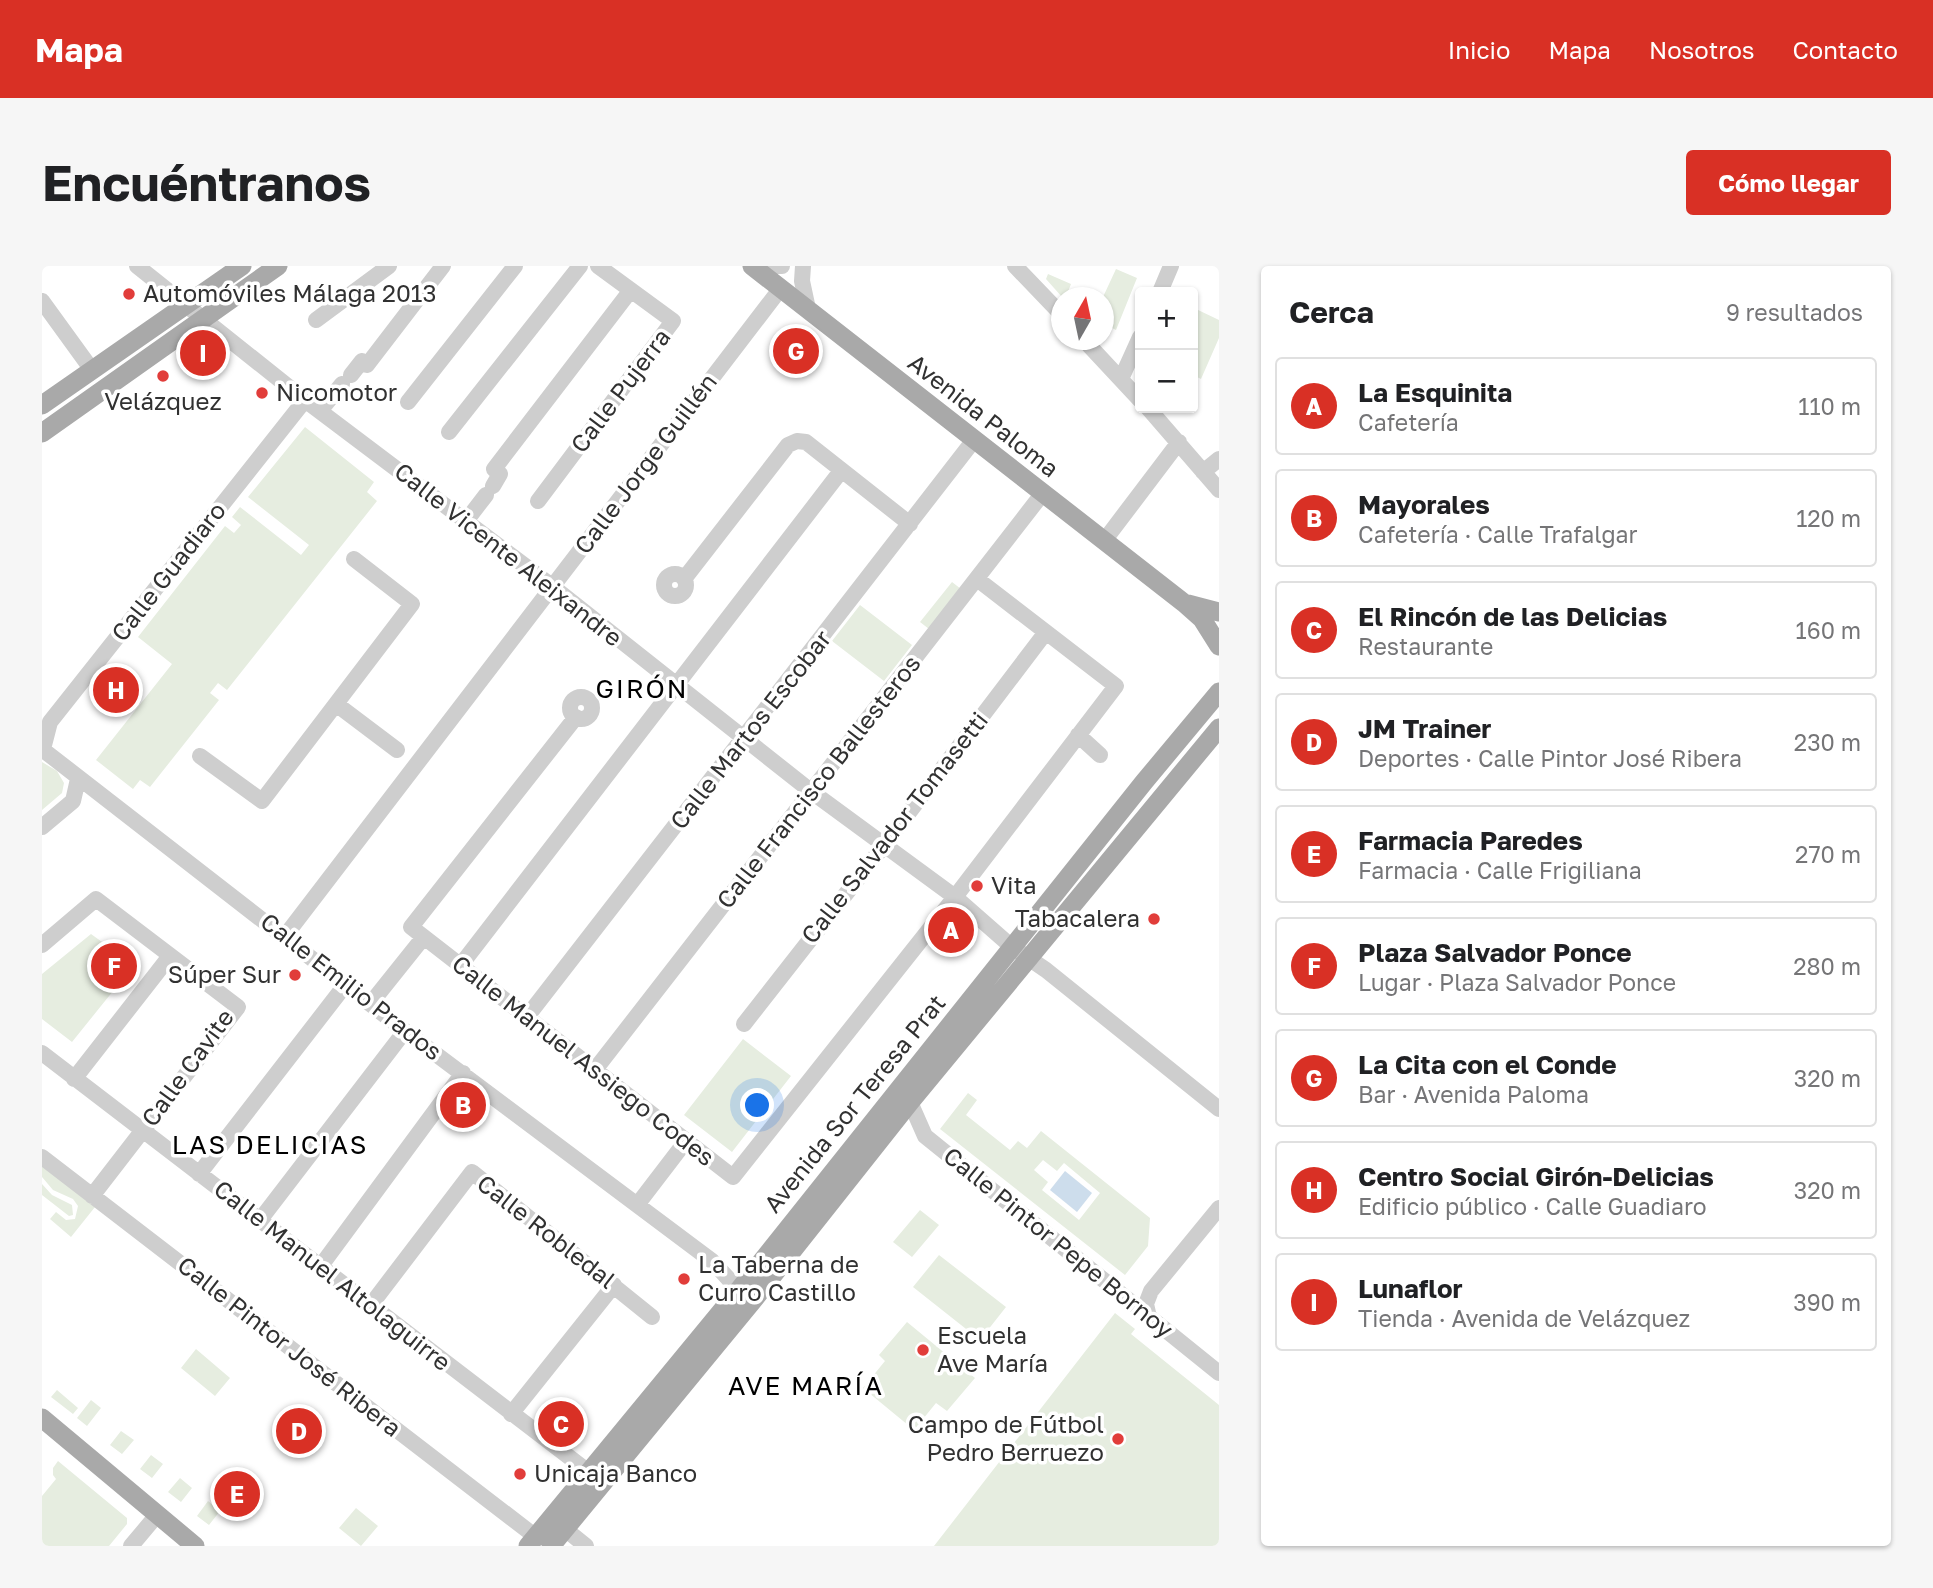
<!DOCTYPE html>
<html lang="es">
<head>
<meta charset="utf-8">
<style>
  :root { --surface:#fff; --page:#f6f6f6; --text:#202124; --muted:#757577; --line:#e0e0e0; --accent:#d93025 }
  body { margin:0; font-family:"Golos Text",sans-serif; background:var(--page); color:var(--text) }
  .controls { position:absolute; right:21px; top:21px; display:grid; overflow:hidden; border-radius:7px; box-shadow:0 2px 5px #0004 }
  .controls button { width:63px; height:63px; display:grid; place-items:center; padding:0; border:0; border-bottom:2px solid var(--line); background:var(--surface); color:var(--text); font:35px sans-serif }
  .compass { position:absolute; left:1009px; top:21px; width:63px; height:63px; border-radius:50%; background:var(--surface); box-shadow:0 2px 5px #0004; rotate:9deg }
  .you { position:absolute; left:716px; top:840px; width:24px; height:24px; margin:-18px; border:5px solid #fff; border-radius:50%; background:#1a73e8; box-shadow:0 0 0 10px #1a73e833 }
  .badge { display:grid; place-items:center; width:46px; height:46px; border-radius:50%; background:var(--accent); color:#fff; font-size:23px; font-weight:700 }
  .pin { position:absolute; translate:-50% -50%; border:4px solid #fff; box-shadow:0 2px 7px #0006 }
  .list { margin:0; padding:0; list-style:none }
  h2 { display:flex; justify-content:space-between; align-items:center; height:91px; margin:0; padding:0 28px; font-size:30px }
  h2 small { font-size:23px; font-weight:400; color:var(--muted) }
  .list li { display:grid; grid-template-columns:46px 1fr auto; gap:21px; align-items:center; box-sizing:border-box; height:98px; margin:0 14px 14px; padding:0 14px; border:2px solid var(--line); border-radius:7px }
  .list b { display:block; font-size:26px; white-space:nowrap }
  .list p { margin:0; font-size:23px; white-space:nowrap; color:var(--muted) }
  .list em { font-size:23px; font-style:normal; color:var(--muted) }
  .map { position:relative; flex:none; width:1177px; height:1280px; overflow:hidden; border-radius:7px }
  header { display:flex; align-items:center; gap:42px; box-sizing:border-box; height:98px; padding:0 35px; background:var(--accent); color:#fff }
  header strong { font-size:33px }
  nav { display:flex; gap:38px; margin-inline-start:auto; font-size:24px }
  .intro { display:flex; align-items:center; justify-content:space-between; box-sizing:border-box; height:168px; padding:0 42px }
  h1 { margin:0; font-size:49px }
  .button { padding:18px 32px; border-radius:7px; background:var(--accent); color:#fff; font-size:24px; font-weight:700 }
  main { display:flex; gap:42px; padding:0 42px }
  aside { flex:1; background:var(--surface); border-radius:7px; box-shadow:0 2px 5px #0004 }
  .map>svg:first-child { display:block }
</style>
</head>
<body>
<header>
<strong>Mapa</strong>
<nav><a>Inicio</a><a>Mapa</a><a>Nosotros</a><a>Contacto</a></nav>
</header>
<div class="intro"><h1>Encuéntranos</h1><a class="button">Cómo llegar</a></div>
<main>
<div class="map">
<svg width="1177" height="1280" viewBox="0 0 1177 1280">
  <rect width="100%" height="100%" fill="#fff"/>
  <path fill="#e6ede0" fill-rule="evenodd" d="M 1074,3 L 1095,12 L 1074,64 L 1062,58 L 1061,31 Z
    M 1006,8 L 1029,18 L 1024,31 L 1020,31 L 1004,13 Z
    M 1154,43 L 1177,54 L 1177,72 L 1159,113 L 1151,109 L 1151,50 Z
    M 263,161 L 332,216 L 325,226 L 335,235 L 185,424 L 176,417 L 168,427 L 177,434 L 108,521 L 98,514 L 91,523 L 54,494 L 130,398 L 96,371 L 183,260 L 192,267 L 199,259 L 190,251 L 198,241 L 259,289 L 267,279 L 206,231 Z
    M 910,316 L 919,323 L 887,363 L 878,356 Z
    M 818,339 L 870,379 L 842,415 L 790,375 Z
    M 0,496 L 15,505 L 22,517 L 20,527 L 0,544 Z
    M 49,668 L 92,699 L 30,776 L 0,753 L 0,708 Z
    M 701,773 L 749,810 L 690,886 L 642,849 Z
    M 926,827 L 935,834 L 924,849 L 968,884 L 976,875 L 985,882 L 999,865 L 1108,952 L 1106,980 L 1083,1009 L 898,863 ZM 1001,894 L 1015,905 L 1022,897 L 1058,927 L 1037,954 L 1000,924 L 1006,916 L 992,904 Z
    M 0,899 L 53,941 L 29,971 L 8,953 L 14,946 L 24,954 L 33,953 L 36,940 L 31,933 L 11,924 L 0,911 Z
    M 0,918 L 10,929 L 30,939 L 31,949 L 27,950 L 0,929 Z
    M 878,944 L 897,959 L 870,991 L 851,976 Z
    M 897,989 L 964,1041 L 938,1074 L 871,1021 Z
    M 1073,1047 L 1093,1063 L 1089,1068 L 1177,1139 L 1177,1280 L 892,1280 Z
    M 865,1056 L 933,1112 L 905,1145 L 894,1137 L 872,1164 L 821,1122 L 843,1095 L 837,1089 Z
    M 154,1083 L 188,1112 L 173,1130 L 139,1102 Z
    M 15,1124 L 36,1142 L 31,1148 L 9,1131 Z
    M 49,1134 L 59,1142 L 45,1160 L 35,1152 Z
    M 79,1165 L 92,1174 L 80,1188 L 68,1179 Z
    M 109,1189 L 121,1198 L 110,1212 L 98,1203 Z
    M 16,1195 L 85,1252 L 85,1258 L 67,1280 L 0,1280 L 0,1230 L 14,1213 L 11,1209 L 11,1202 Z
    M 138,1212 L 150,1222 L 139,1236 L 126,1226 Z
    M 166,1235 L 178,1245 L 167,1259 L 155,1250 Z
    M 314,1242 L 336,1260 L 319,1280 L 297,1262 Z"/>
  <path fill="#cdddec" d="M 1023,905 L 1050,927 L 1035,946 L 1008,924 Z"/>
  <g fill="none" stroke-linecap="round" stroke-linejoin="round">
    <path stroke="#cecece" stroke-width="16" d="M 95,0 L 263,134 L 511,321 L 770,526 L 913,631 L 970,681 L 1004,704 L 1177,843
      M 730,0 L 740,0
      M 761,0 L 760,15 L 766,43
      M 973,0 L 1020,49
      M 1118,26 L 1129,0
      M 0,35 L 50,104
      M 274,54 L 347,0
      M 1042,74 L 1098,134
      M 309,109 L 320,95 L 325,99 L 401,0
      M 1079,113 L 1098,71
      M 366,136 L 473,0
      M 1106,142 L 1177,224
      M 278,145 L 300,118
      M 407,166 L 538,0
      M 1161,206 L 1177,193
      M 451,220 L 458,208 L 452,203 L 589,24
      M 496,235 L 631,55 L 556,0
      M 424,255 L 444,229
      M 1062,275 L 1137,176
      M622 319a11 11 0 1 1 22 0a11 11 0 1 1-22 0Z
      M 642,313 L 746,179 L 755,175 L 764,176 L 868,258
      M528 442a11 11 0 1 1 22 0a11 11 0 1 1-22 0Z
      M 294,438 L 355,484
      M 534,451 L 369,661 L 691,911 L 913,631 L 1074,420 L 935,313
      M 1036,469 L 1058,489
      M 0,483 L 363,765 L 670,995 L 705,1033
      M 1,483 L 8,456 L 263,134
      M 158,490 L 220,535 L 370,338 L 312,293
      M 0,561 L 31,535 L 36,513
      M 243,670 L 739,22
      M 0,679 L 54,633 L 196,741 L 50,930
      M 418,700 L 799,205
      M 329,737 L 381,672
      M 484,752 L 932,174
      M 702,758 L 843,578 L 1004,366
      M 0,787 L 548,1207
      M 552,805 L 1001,227
      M 32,813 L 128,690
      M 868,836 L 883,870 L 1177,1107
      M 0,891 L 494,1271
      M 157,908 L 304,718
      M 595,939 L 644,875
      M 218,954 L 363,765
      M 278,1001 L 421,807
      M 328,1040 L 430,906 L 610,1051
      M 1107,1051 L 1104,1038 L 1109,1025 L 1177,942
      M 469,1148 L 572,1019
      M 523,1263 L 544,1280
      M 89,1280 L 115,1249"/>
    <path stroke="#a9a9a9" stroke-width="19" d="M 710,0 L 1142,337 L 1160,353 L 1177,380
      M 0,139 L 200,0
      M 0,167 L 236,0
      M 1146,338 L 1177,346
      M 0,1152 L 153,1280
      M 486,1280 L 696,1025 L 1102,516 L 1177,426
      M 509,1280 L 709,1037 L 868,836 L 1177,462"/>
  </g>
  <g fill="#e13d3a" stroke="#fff" stroke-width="2.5">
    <circle cx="87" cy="28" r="7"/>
    <circle cx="121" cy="110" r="7"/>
    <circle cx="220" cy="127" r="7"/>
    <circle cx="935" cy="620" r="7"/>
    <circle cx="1112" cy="653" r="7"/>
    <circle cx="253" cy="709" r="7"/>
    <circle cx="642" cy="1013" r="7"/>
    <circle cx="881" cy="1084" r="7"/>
    <circle cx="1076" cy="1173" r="7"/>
    <circle cx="478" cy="1208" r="7"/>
  </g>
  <g text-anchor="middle" stroke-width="7" stroke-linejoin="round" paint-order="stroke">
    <g font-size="24" fill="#313131" stroke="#fff" text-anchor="start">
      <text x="101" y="36">Automóviles Málaga 2013</text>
      <text x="234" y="135">Nicomotor</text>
      <text x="121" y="144" text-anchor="middle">Velázquez</text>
      <text x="949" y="628">Vita</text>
      <text x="1098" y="661" text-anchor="end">Tabacalera</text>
      <text x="239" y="717" text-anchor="end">Súper Sur</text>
      <text x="656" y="1007">La Taberna de<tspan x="656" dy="28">Curro Castillo</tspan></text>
      <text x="895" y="1078">Escuela<tspan x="895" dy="28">Ave María</tspan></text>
      <text x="1062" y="1167" text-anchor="end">Campo de Fútbol<tspan x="1062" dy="28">Pedro Berruezo</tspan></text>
      <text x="492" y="1216">Unicaja Banco</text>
    </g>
    <g font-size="24" fill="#313131" stroke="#fff">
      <text transform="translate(579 125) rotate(-53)" y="8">Calle Pujerra</text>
      <text transform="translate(941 150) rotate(38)" y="8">Avenida Paloma</text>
      <text transform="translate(604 198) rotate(-53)" y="8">Calle Jorge Guillén</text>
      <text transform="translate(466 289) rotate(38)" y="8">Calle Vicente Aleixandre</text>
      <text transform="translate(127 306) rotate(-52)" y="8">Calle Guadiaro</text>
      <text transform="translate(709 464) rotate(-52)" y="8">Calle Martos Escobar</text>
      <text transform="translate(777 516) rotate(-52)" y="8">Calle Francisco Ballesteros</text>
      <text transform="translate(853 562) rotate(-52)" y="8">Calle Salvador Tomasetti</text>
      <text transform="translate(309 721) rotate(38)" y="8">Calle Emilio Prados</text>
      <text transform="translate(541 795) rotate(38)" y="8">Calle Manuel Assiego Codes</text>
      <text transform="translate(146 802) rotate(-54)" y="8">Calle Cavite</text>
      <text transform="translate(813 838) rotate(-51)" y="8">Avenida Sor Teresa Prat</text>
      <text transform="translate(504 966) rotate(38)" y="8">Calle Robledal</text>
      <text transform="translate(1016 977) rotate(39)" y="8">Calle Pintor Pepe Bornoy</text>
      <text transform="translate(290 1010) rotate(38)" y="8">Calle Manuel Altolaguirre</text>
      <text transform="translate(247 1081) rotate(38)" y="8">Calle Pintor José Ribera</text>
    </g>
    <g font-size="26" letter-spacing="2" fill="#000" stroke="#fff">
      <text x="600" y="432">GIRÓN</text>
      <text x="228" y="888">LAS DELICIAS</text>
      <text x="764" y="1129">AVE MARÍA</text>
    </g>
  </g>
</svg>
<div class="controls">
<button>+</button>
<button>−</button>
</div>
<svg class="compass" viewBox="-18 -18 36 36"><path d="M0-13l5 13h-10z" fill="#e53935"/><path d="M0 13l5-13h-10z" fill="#757577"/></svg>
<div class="you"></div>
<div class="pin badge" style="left:909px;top:664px">A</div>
<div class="pin badge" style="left:421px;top:839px">B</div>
<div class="pin badge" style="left:519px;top:1158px">C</div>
<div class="pin badge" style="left:257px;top:1165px">D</div>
<div class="pin badge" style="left:195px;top:1228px">E</div>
<div class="pin badge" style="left:72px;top:700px">F</div>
<div class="pin badge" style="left:754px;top:85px">G</div>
<div class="pin badge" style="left:74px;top:424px">H</div>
<div class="pin badge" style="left:161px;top:87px">I</div>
</div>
<aside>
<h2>Cerca<small>9 resultados</small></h2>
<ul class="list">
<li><span class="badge">A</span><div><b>La Esquinita</b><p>Cafetería</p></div><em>110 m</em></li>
<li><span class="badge">B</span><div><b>Mayorales</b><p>Cafetería · Calle Trafalgar</p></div><em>120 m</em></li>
<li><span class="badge">C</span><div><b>El Rincón de las Delicias</b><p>Restaurante</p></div><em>160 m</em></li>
<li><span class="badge">D</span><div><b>JM Trainer</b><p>Deportes · Calle Pintor José Ribera</p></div><em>230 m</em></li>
<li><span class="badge">E</span><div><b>Farmacia Paredes</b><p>Farmacia · Calle Frigiliana</p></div><em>270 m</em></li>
<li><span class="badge">F</span><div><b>Plaza Salvador Ponce</b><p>Lugar · Plaza Salvador Ponce</p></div><em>280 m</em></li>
<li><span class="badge">G</span><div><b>La Cita con el Conde</b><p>Bar · Avenida Paloma</p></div><em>320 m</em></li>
<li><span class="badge">H</span><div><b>Centro Social Girón-Delicias</b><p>Edificio público · Calle Guadiaro</p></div><em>320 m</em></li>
<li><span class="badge">I</span><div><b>Lunaflor</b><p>Tienda · Avenida de Velázquez</p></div><em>390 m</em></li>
</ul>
</aside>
</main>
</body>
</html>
